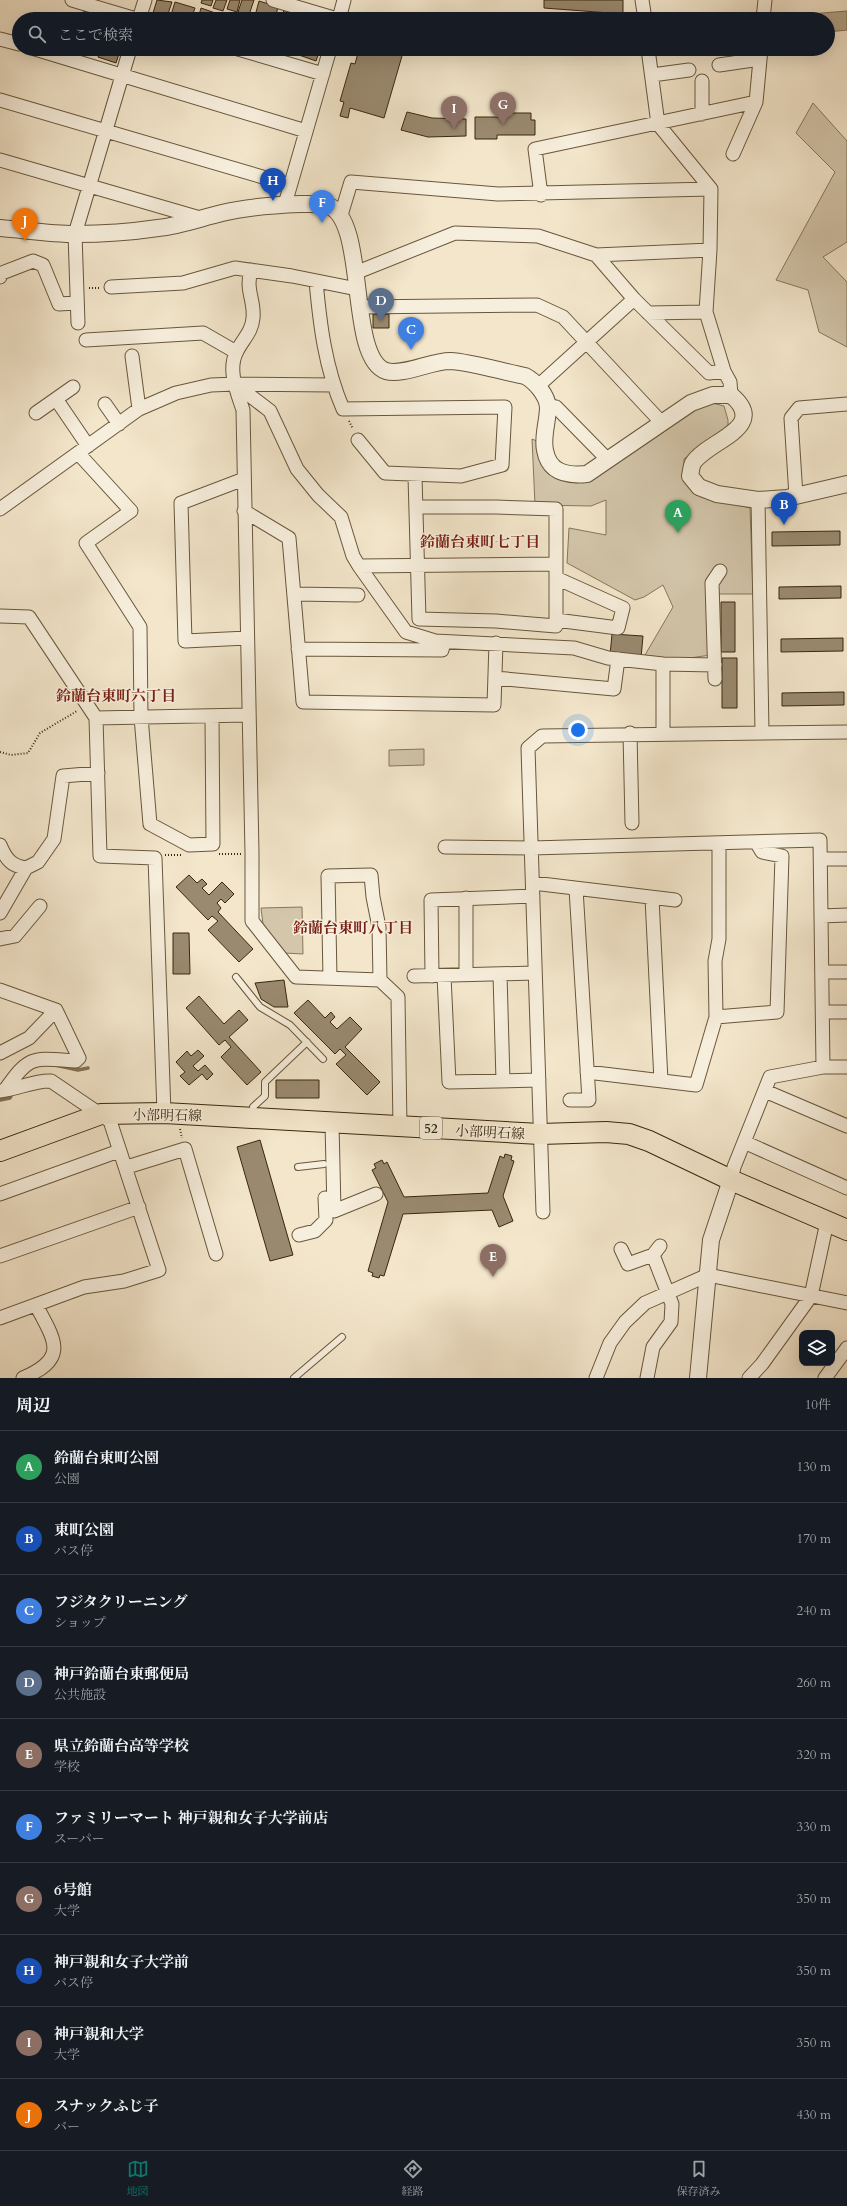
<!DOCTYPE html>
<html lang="ja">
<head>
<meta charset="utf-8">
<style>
  :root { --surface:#171b24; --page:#242831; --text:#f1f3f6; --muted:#9ea1a6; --line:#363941; --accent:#0f766e }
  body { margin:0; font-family:Cardo,"Noto Serif JP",serif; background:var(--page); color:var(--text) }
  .controls { position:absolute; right:12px; bottom:12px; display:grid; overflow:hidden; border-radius:8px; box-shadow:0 4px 16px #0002 }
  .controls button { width:36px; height:36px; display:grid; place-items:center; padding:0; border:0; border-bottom:1px solid var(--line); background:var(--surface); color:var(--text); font:20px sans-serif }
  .you { position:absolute; left:578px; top:730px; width:14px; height:14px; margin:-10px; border:3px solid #fff; border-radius:50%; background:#1a73e8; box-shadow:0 0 0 6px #1a73e833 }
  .badge { display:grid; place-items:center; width:26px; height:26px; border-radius:50%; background:var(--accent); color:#fff; font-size:13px; font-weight:700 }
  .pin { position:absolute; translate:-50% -33px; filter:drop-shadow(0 1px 2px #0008) }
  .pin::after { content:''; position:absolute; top:21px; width:14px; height:12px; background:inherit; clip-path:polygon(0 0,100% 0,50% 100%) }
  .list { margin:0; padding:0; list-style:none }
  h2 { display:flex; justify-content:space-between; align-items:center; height:52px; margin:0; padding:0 16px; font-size:17px }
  h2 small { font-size:13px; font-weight:400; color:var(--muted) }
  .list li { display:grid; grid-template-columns:26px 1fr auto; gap:12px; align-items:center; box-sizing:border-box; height:72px; padding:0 16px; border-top:1px solid var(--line) }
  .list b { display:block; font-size:15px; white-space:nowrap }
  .list p { margin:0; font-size:13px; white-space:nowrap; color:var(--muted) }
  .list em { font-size:13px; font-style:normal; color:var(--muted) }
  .icon { flex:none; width:22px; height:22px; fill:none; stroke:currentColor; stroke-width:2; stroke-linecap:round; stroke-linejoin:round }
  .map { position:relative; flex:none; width:847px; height:1378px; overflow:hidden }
  .search { position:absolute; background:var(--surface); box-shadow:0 4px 16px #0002; left:12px; right:12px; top:12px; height:44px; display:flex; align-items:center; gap:10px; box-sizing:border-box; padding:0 14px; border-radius:22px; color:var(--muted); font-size:15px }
  .sheet { height:772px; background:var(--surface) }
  nav { display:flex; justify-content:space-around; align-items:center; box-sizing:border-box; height:56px; border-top:1px solid var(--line); background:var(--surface); font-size:11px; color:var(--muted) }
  nav a { display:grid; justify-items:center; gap:2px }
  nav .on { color:var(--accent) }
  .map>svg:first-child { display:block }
</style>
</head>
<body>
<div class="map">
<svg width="847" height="1378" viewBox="0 0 847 1378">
  <rect width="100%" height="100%" fill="#f3e6cb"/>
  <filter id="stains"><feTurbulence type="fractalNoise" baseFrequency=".005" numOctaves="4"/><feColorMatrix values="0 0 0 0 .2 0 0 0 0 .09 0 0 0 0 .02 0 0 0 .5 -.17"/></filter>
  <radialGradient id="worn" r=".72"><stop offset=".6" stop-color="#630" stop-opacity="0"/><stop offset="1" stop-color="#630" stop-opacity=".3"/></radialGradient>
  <path fill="#d3c6ab" stroke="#86765c" d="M 813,103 L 847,141 L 847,242 L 823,257 L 847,282 L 847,347 L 819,332 L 808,290 L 776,280 L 835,172 L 796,133 Z
    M 708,402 L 724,406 L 728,420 L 728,429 L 684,459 L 684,474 L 696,495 L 750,508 L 753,594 L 709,594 L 711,655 L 675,660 L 645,655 L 673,607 L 663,585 L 644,597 L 635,600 L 567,563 L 569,528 L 606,535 L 606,500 L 591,506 L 535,505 L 532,439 L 539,442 L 558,478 L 576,483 L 593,480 Z
    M 424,749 L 424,765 L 389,766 L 389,750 Z
    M 302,907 L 303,954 L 284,953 L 263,924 L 261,908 Z"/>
  <path fill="#b4a58a" stroke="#837358" d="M 847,11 L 847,30 L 828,32 L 828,19 L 810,19 L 810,14 Z"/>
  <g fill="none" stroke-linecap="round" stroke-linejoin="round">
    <path stroke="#837358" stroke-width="3.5" d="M 55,1065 L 78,1070 L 88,1068
      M 0,1100 L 10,1098 L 13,1092"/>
  </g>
  <path fill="#9a8a70" stroke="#39270d" d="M 157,0 L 172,2 L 167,17 L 153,13 Z
    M 202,0 L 213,0 L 211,6 L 201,3 Z
    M 216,0 L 227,0 L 223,11 L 213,8 Z
    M 230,0 L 240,0 L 237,12 L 227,9 Z
    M 242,0 L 254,0 L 249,15 L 238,12 Z
    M 544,0 L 623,0 L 623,14 L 544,8 Z
    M 259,1 L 278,7 L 275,19 L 255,16 Z
    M 175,2 L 195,8 L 191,19 L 171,15 Z
    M 285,7 L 302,13 L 300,19 L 281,19 Z
    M 201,8 L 221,15 L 220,19 L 198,19 Z
    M 84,11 L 95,14 L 93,19 L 81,19 Z
    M 101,49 L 117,49 L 116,53 L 119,54 L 116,63 L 98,57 Z
    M 297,49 L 320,49 L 316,61 L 296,54 Z
    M 359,49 L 404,49 L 384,118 L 350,108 L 348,118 L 340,116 L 344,102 L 340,101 L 351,63 L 355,64 Z
    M 407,112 L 432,118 L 466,119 L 466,136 L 428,137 L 401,130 Z
    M 498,113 L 531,113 L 531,120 L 535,120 L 535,135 L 497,135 L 497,139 L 475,139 L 475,117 L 498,117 Z
    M 373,314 L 389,314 L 389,328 L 373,328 Z
    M 840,531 L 840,545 L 772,546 L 772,532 Z
    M 841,586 L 841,598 L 779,599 L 779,587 Z
    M 721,602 L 735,602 L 735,652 L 721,652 Z
    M 612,634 L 643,636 L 641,658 L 610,655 Z
    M 843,638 L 843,651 L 781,652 L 781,639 Z
    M 722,658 L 737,658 L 737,708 L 722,708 Z
    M 844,692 L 844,705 L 782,706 L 782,693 Z
    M 189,875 L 197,883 L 202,879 L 207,884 L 202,888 L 209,895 L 222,882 L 234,894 L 225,903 L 221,899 L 217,903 L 221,908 L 218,912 L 253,949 L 239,962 L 208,930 L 218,921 L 212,916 L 208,920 L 176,887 Z
    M 173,933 L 189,933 L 190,974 L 173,974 Z
    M 284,980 L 288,1007 L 274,1007 L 261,999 L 255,983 Z
    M 199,996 L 224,1024 L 239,1010 L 248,1020 L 229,1037 L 261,1072 L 247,1085 L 221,1057 L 231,1047 L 225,1040 L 219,1045 L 186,1008 Z
    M 308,1000 L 325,1018 L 331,1012 L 335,1017 L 330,1022 L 337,1029 L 350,1017 L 362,1029 L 345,1047 L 380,1082 L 367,1095 L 336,1064 L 346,1055 L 340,1049 L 335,1054 L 294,1013 Z
    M 198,1050 L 204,1056 L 193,1066 L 198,1071 L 205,1065 L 213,1074 L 207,1080 L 202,1074 L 189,1085 L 180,1076 L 185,1072 L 176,1062 L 187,1051 L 191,1056 Z
    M 276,1080 L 319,1080 L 319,1098 L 276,1098 Z
    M 260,1140 L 293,1255 L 270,1261 L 237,1147 Z
    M 505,1154 L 512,1156 L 511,1160 L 514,1161 L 503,1196 L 513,1221 L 499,1227 L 492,1210 L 403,1214 L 384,1276 L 380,1275 L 379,1278 L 372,1276 L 373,1273 L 368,1271 L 388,1202 L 372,1170 L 376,1168 L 374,1164 L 382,1160 L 384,1164 L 387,1162 L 404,1197 L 488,1193 L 500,1156 L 504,1158 Z"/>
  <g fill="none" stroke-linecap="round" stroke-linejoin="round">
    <defs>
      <path id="service" d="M 236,977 L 260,1007 L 290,1025 L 323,1059
        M 252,1115 L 253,1107 L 265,1096 L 265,1082 L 307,1042
        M 298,1167 L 324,1164
        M 294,1378 L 342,1337"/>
      <path id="minor" d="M 72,0 L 136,19
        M 273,0 L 337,19
        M 642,0 L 645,19
        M 139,19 L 145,0
        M 339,19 L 344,0
        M 763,19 L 765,0
        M 0,39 L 19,44
        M 35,49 L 306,131
        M 238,49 L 323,74
        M 648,49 L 658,124 L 711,189 L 710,250 L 706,312 L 724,371 L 730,382 L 731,395
        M 719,65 L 760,59
        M 652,75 L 689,70
        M 702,81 L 702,114
        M 0,100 L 290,185
        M 733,154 L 756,102 L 761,49
        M 0,160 L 200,218
        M 541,195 L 535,149 L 756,102
        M 285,204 L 330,49
        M 341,215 L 351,182 L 498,194 L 711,189
        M 596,255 L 634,299 L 709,373 L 724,371
        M 251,270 C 245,290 255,301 253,318 C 252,332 243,339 237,351 C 227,369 237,392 243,410 L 252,853 L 252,921 L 296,977 L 380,980 L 398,997 L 400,1127
        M 355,273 L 455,233 L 538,236 L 596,255 L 710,250
        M 0,277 L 2,273 L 33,261 L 43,265 L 59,304 L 76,303
        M 316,281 C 320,325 325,367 343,409 L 505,407 L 502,465 L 461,476 L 385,473 L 358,440
        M 111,287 L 183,283 L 235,268 L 292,276 L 357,289
        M 360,307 L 537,305 L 563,317 L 662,423
        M 648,313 L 706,312
        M 78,323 L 75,234 L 130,49
        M 86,340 L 203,333 L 236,352
        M 132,356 L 139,409
        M 235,384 L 333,385
        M 538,386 L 634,299
        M 56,399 L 88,446
        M 105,404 L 119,424
        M 548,406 L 556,407 L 608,460
        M 36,413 L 73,387
        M 78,453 L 131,511 L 86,543 L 140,627 L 141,717 L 150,824 L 189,845 L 213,844 L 212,716
        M 415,476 L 419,619 L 496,621 L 556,626 L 556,509 L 496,507 L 417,507
        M 244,479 L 181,503 L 185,641 L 247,638
        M 796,496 L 791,418 L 799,408 L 847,404
        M 758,500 L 762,733
        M 0,509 L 139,409 L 176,393 L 211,385 L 235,384 L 270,411 L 297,469 L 318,495 L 341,517 L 353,556 L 359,566 L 406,632 L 435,641 L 574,648 L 608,658 L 663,664 L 715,665
        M 244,511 L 289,538 L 303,702 L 494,705 L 496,643
        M 359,566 L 555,564
        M 294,594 L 358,595
        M 0,616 L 29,617 L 96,718 L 100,856 L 155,858 L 164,1113
        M 556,620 L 618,628 L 623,608 L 556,578
        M 298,649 L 442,650 L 444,642
        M 663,664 L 663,732
        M 495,678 L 614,689 L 618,659
        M 715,679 L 712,583 L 720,571
        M 96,718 L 248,715
        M 630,733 L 632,823
        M 0,845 C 6,859 11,866 26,868 L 38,862 L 54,839 L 63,776 L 98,773
        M 445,847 L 532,848 L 820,840 L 823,1067
        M 821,859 L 847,859
        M 533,883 L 675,900
        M 466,898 L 466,975
        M 652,898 L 661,1081
        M 0,913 L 26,868
        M 822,916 L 847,915
        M 0,939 L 15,936 L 40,906
        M 823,972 L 847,972
        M 500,974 L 503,1081
        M 414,976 L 535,973
        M 432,976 L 431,900 L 533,896
        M 444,976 L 449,1082 L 539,1080
        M 330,978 L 328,876 L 371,875 L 373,897 L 379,927 L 380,980
        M 0,990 L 56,1010 L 79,1058 L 76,1061 C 33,1058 30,1054 5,1090
        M 823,1012 L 847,1012
        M 716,1017 L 777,1012 L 782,856 L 762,852 L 756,842
        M 0,1053 L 29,1038 L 56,1010
        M 587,1072 L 696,1085 L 716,1017 L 715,961 L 719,939 L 719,843
        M 0,1091 C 18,1089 35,1080 51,1081 L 110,1121 L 159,1270 L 124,1281 L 84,1287 L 0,1318
        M 765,1091 L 847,1126
        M 570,1100 L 589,1100 L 576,889
        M 332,1123 L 334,1211 L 376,1194
        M 744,1142 L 847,1188
        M 127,1167 L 185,1149 L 216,1254
        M 731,1180 L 734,1167 L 770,1077 L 823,1067 L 847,1067
        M 0,1194 L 119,1151
        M 543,1212 L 528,748 L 542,736 L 847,732
        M 299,1235 L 315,1231 L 326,1220 L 325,1198
        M 621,1249 L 628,1264 L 653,1255 L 660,1246
        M 0,1256 L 139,1207
        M 23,1378 C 69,1358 55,1341 36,1305
        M 596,1378 L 610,1343 L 625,1322 L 645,1303 L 708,1275 L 847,1303
        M 647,1378 L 653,1347 L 671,1322 L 672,1304 L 653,1255
        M 749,1378 L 762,1364 L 811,1296 L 827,1222
        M 825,1378 L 847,1348"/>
      <path id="tertiary" d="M 0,228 C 25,230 51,234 75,234 C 103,234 131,232 158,228 C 179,226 201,218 222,213 C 246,207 275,205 300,204 C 310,204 320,203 329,206 C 368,222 347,358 386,371 C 403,376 431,361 450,361 C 472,362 503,372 525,376 C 535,381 547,395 548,407 C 548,421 542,437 545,450 C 549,473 567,476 587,474 L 691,403 L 713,395 L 731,395 C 770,428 708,440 693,463 C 691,467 691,472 690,476 L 699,487 L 717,494 L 758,500 L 787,498 L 847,484
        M 698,1378 L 711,1240 L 731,1180"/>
      <path id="primary" d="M 0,1151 L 101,1114 L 164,1113 L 540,1134 L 606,1132 L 629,1134 L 649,1141 L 731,1180 L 847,1230"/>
    </defs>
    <use href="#service" stroke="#68573c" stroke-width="8"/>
    <use href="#minor" stroke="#68573c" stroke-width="15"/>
    <use href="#tertiary" stroke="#68573c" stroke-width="18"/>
    <use href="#primary" stroke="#39270d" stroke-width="22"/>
    <path stroke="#39270d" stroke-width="2" stroke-dasharray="1 2" stroke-linecap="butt" d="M 89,288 L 101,288
      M 349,421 L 353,429
      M 0,752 L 11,755 L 28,753 L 40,733 L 77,711
      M 219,854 L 241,854
      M 165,855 L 181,855
      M 180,1129 L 182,1138"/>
    <use href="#service" stroke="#f7efdd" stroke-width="6"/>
    <use href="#minor" stroke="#f7efdd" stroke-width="13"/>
    <use href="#tertiary" stroke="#f7efdd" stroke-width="16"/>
    <use href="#primary" stroke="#f3e6cb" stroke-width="20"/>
  </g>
  <g text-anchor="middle" stroke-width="3" stroke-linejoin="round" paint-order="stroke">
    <rect fill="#f7efdd" stroke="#72634b" stroke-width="1" x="420" y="1117" width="22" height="22" rx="3"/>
    <g font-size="13" font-weight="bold" fill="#39270d">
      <text x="431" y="1133">52</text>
    </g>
    <g font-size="14" fill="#39270d" stroke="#f7efdd">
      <text transform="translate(167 1115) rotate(1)" y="5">小部明石線</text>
      <text transform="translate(490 1132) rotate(3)" y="5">小部明石線</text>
    </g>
    <g font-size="15" font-weight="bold" fill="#7a1f14" stroke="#f7efdd">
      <text x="480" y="547">鈴蘭台東町七丁目</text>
      <text x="116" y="701">鈴蘭台東町六丁目</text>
      <text x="353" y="933">鈴蘭台東町八丁目</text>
    </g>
  </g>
  <rect width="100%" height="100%" filter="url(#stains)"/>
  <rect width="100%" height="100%" fill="url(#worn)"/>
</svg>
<div class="controls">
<button><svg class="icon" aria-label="layers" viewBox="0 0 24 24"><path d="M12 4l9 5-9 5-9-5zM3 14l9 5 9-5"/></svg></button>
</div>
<div class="you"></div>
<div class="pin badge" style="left:678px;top:533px;background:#2e9e5b">A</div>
<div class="pin badge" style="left:784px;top:525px;background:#1a4fb4">B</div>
<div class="pin badge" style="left:411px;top:350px;background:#3f7fe0">C</div>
<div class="pin badge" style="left:381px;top:321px;background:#5c6f8a">D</div>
<div class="pin badge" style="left:493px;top:1277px;background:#8d6e63">E</div>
<div class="pin badge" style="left:322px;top:223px;background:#3f7fe0">F</div>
<div class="pin badge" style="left:503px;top:125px;background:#8d6e63">G</div>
<div class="pin badge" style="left:273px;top:201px;background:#1a4fb4">H</div>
<div class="pin badge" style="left:454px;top:129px;background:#8d6e63">I</div>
<div class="pin badge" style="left:25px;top:241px;background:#e8710a">J</div>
<div class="search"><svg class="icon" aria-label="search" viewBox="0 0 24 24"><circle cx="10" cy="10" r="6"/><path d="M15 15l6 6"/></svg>ここで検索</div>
</div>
<section class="sheet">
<h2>周辺<small>10件</small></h2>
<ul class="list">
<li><span class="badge" style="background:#2e9e5b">A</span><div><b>鈴蘭台東町公園</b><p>公園</p></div><em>130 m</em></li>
<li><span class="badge" style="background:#1a4fb4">B</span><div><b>東町公園</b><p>バス停</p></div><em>170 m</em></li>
<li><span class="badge" style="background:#3f7fe0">C</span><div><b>フジタクリーニング</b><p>ショップ</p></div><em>240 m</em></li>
<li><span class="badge" style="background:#5c6f8a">D</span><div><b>神戸鈴蘭台東郵便局</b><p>公共施設</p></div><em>260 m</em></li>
<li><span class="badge" style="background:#8d6e63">E</span><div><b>県立鈴蘭台高等学校</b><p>学校</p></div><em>320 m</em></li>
<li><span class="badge" style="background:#3f7fe0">F</span><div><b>ファミリーマート 神戸親和女子大学前店</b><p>スーパー</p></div><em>330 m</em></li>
<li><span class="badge" style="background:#8d6e63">G</span><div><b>6号館</b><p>大学</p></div><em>350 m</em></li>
<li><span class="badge" style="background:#1a4fb4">H</span><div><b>神戸親和女子大学前</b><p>バス停</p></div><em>350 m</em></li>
<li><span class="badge" style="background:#8d6e63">I</span><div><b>神戸親和大学</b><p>大学</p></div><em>350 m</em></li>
<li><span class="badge" style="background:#e8710a">J</span><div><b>スナックふじ子</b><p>バー</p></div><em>430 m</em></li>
</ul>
</section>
<nav>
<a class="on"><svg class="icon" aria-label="map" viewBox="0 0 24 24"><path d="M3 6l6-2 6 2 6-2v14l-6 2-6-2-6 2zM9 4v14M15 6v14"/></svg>地図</a>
<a><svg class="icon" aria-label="directions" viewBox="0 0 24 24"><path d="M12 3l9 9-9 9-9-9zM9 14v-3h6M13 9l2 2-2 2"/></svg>経路</a>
<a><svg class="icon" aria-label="saved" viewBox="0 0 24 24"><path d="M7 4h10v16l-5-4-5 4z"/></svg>保存済み</a>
</nav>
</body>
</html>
